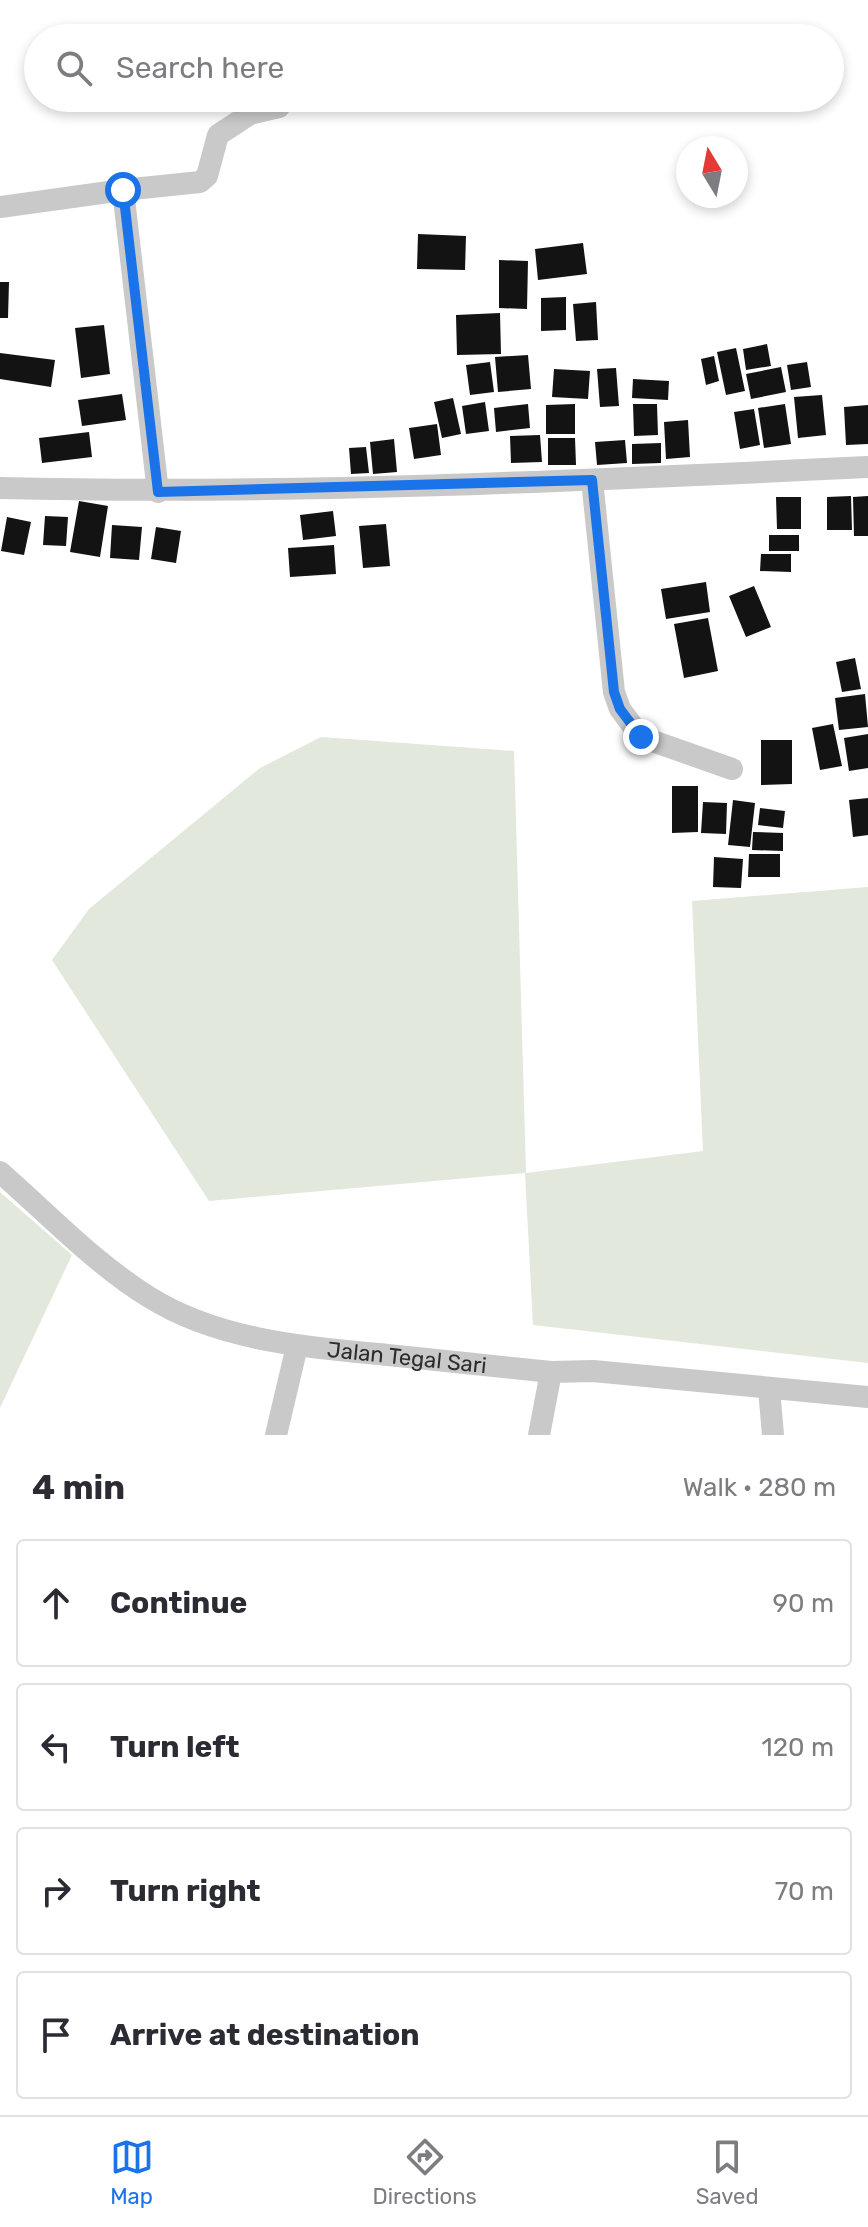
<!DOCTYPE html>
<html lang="en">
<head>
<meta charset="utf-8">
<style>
  :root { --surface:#fff; --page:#f7f7f7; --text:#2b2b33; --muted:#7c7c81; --line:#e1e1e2; --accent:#1a73e8 }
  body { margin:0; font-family:Rubik,sans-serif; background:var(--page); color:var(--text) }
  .compass { position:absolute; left:676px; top:136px; width:72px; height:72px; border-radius:50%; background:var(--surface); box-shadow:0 4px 12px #0003; rotate:350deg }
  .stop { position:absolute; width:24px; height:24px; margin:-18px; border:6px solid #1a73e8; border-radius:50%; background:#fff }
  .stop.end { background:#1a73e8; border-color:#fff; box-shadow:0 2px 8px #0008 }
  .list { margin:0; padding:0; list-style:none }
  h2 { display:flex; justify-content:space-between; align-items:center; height:104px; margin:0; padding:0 32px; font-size:34px }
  h2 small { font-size:26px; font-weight:400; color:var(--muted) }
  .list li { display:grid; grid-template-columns:52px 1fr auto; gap:24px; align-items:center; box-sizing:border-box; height:128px; margin:0 16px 16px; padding:0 16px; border:2px solid var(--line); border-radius:8px }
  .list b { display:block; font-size:30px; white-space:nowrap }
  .list em { font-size:26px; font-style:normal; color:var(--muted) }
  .icon { flex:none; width:44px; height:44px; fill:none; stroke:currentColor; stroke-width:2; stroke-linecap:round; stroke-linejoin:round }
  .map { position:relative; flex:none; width:868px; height:1435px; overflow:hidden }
  .search { position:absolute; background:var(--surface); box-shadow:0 4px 12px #0003; left:24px; right:24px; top:24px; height:88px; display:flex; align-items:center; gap:20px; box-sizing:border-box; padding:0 28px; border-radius:44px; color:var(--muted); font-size:30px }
  .sheet { height:680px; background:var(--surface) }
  nav { display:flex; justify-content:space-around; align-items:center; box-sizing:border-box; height:112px; border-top:2px solid var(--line); background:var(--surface); font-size:22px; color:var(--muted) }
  nav a { display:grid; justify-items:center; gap:4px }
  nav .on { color:var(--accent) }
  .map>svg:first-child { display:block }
</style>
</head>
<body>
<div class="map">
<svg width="868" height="1435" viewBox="0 0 868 1435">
  <rect width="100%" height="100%" fill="#fff"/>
  <path fill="#e2e8db" d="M 321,737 L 514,751 L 526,1173 L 703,1151 L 692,901 L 868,887 L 868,1363 L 533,1325 L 525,1173 L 209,1201 L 52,960 L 89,909 L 260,768 Z
    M 0,1192 L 72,1255 L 0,1408 Z"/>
  <path fill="#131313" d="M 418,234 L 466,236 L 465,270 L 417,269 Z
    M 583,243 L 587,274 L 538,280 L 535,249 Z
    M 499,260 L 528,261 L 527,309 L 499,308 Z
    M 0,282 L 9,282 L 8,318 L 0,318 Z
    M 566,297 L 566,330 L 541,331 L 541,298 Z
    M 596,302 L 598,340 L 576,341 L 573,304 Z
    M 500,313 L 501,354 L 457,355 L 456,315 Z
    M 104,325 L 110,374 L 81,378 L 75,328 Z
    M 767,344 L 771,366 L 746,370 L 743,349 Z
    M 736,348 L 745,391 L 726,395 L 717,352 Z
    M 0,353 L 55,360 L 51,387 L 0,379 Z
    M 528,355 L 531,389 L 498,392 L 495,357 Z
    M 714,356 L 719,381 L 706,385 L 701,359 Z
    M 490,362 L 494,392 L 470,395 L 466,365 Z
    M 807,362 L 811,387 L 791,390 L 787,365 Z
    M 781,367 L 786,392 L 751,399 L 746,374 Z
    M 616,368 L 619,406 L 600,407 L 597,369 Z
    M 554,369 L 590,371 L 588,399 L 552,397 Z
    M 633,379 L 669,381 L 668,400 L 632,398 Z
    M 122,394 L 126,420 L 82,426 L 78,400 Z
    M 822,395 L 826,435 L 798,438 L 794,397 Z
    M 453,398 L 461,434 L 442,438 L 434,402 Z
    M 485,402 L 489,431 L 466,434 L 462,406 Z
    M 528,404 L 530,428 L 496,432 L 494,408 Z
    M 575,404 L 575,434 L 546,434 L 546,405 Z
    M 633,404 L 657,404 L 658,435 L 634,436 Z
    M 785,404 L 791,444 L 764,448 L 758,408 Z
    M 868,405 L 868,444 L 846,445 L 844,407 Z
    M 754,409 L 760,445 L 740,449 L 734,412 Z
    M 688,420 L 690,457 L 666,459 L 664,422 Z
    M 437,424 L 441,455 L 414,459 L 409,428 Z
    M 89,432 L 92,457 L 42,463 L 39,438 Z
    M 540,435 L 542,462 L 511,463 L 510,436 Z
    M 548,438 L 575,438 L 576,465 L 548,465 Z
    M 394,439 L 397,472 L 373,474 L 370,442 Z
    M 625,440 L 627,463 L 597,465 L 595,442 Z
    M 661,443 L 661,463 L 632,464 L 632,444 Z
    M 366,447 L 369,473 L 351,474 L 349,448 Z
    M 851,496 L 852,530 L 827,530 L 827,497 Z
    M 868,496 L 868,536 L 854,536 L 853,497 Z
    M 776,497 L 801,497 L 801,529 L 777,529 Z
    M 79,501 L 108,506 L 100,557 L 70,552 Z
    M 333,511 L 336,536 L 303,540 L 300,515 Z
    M 45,516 L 68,517 L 66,546 L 43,545 Z
    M 7,517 L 31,522 L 24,555 L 1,551 Z
    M 386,524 L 390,566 L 363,568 L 359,526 Z
    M 112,525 L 142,527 L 139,560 L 110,558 Z
    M 156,527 L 181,531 L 176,563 L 151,559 Z
    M 769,535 L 799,535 L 799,551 L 769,551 Z
    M 334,545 L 336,574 L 290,577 L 288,548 Z
    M 761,554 L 791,554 L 791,572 L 760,571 Z
    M 706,582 L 710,612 L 666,619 L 661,589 Z
    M 754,586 L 771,627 L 746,637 L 729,596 Z
    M 708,618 L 718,671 L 684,678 L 674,624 Z
    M 855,658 L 861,689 L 842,692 L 836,662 Z
    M 865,694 L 868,727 L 839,730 L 835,698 Z
    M 833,724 L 842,766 L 820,770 L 812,728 Z
    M 868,734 L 868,768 L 849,771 L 844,738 Z
    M 761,740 L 792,740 L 792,784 L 761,785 Z
    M 672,786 L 698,786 L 698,832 L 672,833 Z
    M 868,798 L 868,835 L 853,837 L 849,800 Z
    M 733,800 L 755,803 L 750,847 L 728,845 Z
    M 703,802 L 727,803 L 726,834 L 701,833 Z
    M 760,808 L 785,811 L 783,828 L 758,825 Z
    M 753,832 L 783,833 L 783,851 L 752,850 Z
    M 749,854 L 780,854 L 780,877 L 748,877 Z
    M 714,857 L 743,859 L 741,888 L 713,887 Z"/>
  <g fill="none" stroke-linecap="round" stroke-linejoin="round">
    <g stroke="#c9c9c9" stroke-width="22">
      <path d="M 123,190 L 200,182 L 207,176 L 218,135 L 250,114 L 279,107"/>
      <path d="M 0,207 L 123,190 L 158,492"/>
      <path d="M 592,480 L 614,692 L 620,709 L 641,737 L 732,769"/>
      <path d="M 0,488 C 289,495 579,481 868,467"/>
      <path id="s1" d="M 0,1172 C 48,1214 94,1263 149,1297 C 219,1341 307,1347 388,1355 C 442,1361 497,1366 551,1372 L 593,1371 L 868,1397"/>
      <path d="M 769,1389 L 773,1435"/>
      <path d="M 276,1435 L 297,1346"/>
      <path d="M 539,1435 L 551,1372"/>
    </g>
  </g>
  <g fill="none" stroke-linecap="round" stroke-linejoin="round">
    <path stroke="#1a73e8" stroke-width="10" d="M 123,190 L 158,492 L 592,480 L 614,692 L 620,709 L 641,737"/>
  </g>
  <g text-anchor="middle" stroke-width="8" stroke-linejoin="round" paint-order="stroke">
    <g font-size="22" fill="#2c2c2c" stroke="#fff">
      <text dy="8" stroke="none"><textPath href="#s1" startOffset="462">Jalan Tegal Sari</textPath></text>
    </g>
  </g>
</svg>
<svg class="compass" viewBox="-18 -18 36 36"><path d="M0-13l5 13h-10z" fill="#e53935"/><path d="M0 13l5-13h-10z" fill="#7c7c81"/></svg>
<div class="stop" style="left:123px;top:190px"></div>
<div class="stop end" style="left:641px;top:737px"></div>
<div class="search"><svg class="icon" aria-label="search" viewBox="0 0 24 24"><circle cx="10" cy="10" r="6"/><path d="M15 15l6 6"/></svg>Search here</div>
</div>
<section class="sheet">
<h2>4 min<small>Walk · 280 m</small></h2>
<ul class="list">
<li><svg class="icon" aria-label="ahead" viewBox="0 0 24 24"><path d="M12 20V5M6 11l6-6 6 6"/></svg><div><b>Continue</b></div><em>90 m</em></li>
<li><svg class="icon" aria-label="left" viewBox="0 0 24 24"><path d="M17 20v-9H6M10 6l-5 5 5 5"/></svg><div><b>Turn left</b></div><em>120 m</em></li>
<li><svg class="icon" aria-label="right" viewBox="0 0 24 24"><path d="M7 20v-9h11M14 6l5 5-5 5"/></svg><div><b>Turn right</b></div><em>70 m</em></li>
<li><svg class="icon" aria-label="arrive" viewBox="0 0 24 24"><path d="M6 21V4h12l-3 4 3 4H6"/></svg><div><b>Arrive at destination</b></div></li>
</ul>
</section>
<nav>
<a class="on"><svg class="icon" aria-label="map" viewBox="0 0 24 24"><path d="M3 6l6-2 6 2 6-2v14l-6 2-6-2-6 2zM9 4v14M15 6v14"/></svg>Map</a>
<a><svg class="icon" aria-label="directions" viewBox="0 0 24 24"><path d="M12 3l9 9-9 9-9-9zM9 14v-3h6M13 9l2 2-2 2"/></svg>Directions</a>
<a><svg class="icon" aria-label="saved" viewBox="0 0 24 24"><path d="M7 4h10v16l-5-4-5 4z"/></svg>Saved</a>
</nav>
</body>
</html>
